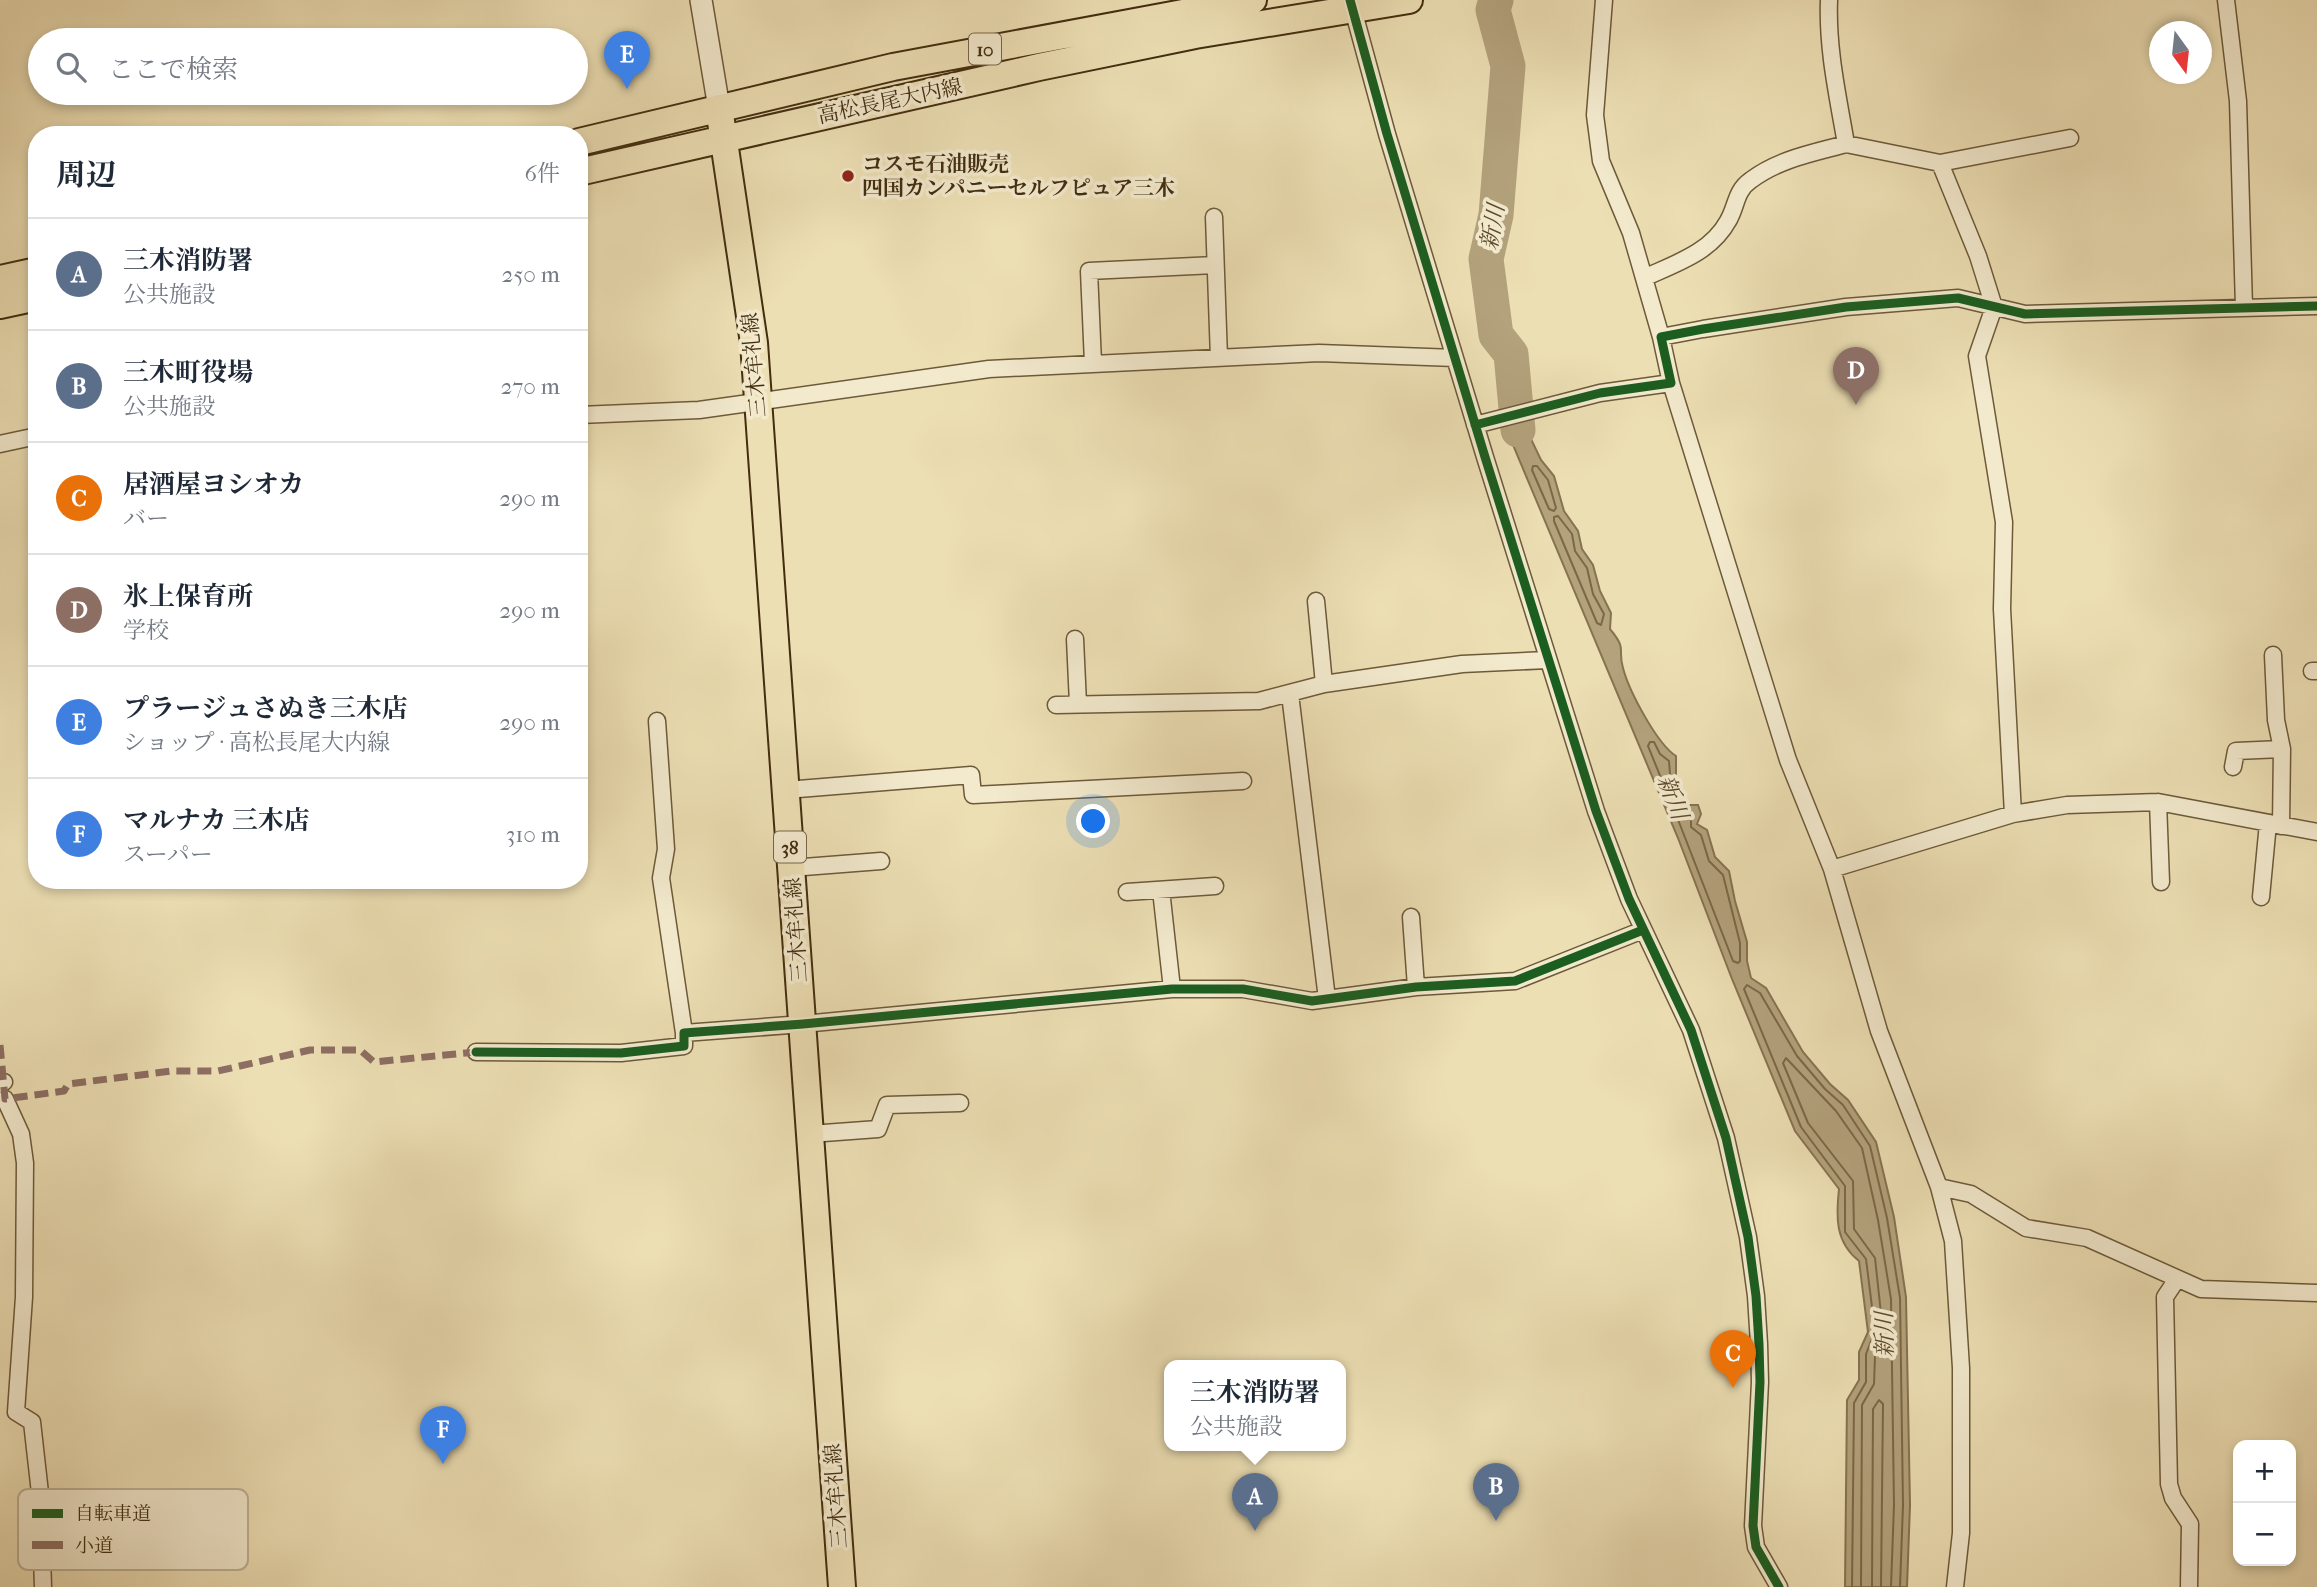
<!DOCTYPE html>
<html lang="ja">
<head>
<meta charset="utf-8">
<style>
  :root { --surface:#fff; --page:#f2f2f3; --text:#1f2937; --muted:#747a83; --line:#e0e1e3; --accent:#8f2418 }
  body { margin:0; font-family:"IM FELL French Canon","Noto Serif JP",serif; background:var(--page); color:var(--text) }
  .controls { position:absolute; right:21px; bottom:21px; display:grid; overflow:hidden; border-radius:14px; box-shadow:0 4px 10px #0003 }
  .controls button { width:63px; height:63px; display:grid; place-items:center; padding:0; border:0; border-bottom:2px solid var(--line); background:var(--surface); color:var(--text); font:35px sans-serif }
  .compass { position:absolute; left:2149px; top:21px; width:63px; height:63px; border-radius:50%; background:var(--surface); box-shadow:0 4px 10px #0003; rotate:165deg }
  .you { position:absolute; left:1094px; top:822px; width:24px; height:24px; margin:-18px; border:5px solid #fff; border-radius:50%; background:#1a73e8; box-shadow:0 0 0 10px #1a73e833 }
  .badge { display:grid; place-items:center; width:46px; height:46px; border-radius:50%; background:var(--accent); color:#fff; font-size:23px; font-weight:700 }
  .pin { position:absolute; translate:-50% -58px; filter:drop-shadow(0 2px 4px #0008) }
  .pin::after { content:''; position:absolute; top:37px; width:24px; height:21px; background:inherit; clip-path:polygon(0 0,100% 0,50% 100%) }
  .popup { position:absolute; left:1164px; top:1360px; width:182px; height:91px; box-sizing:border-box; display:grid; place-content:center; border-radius:14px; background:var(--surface); filter:drop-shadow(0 2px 5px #0005); font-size:23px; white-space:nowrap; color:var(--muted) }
  .popup b { font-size:26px; color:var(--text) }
  .popup::after { content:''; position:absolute; left:50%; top:100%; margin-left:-14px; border:14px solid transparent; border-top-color:var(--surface) }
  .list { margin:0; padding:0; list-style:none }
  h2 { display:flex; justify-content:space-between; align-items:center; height:91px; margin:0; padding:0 28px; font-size:30px }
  h2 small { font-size:23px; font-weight:400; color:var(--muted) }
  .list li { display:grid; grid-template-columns:46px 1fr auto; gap:21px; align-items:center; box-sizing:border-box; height:112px; padding:0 28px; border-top:2px solid var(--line) }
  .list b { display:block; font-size:26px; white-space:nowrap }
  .list p { margin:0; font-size:23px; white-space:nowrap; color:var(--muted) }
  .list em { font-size:23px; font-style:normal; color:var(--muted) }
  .icon { flex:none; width:38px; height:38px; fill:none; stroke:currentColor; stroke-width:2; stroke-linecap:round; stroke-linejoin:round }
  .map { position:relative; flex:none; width:2317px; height:1587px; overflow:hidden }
  .search { position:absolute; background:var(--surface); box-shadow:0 4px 10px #0003; left:28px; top:28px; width:560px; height:77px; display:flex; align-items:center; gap:18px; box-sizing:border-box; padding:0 24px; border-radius:38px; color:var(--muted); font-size:26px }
  .panel { position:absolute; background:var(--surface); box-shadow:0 4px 10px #0003; left:28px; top:126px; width:560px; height:763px; border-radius:28px }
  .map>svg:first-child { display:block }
</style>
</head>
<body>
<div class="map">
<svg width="2317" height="1587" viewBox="0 0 2317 1587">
  <rect width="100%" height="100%" fill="#eddfb4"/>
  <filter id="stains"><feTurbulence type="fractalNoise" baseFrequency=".00286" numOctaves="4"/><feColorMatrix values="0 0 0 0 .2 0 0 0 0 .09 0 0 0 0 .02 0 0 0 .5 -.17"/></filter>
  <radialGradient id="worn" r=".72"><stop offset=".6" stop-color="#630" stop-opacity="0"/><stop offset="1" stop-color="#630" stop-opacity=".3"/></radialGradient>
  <path fill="#b3a27c" stroke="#867351" stroke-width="2" d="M 1514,384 L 1530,437 L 1541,460 L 1554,476 L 1564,511 L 1578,531 L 1582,549 L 1593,565 L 1600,591 L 1611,613 L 1610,629 C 1628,651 1617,647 1623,668 C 1629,691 1657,744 1676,756 L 1676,794 L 1682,805 L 1698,805 L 1701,814 L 1697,824 L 1707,830 L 1715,857 L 1729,871 L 1735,901 L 1747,942 L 1747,961 L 1751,978 L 1766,988 L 1803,1052 L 1830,1084 L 1848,1100 L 1876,1142 L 1894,1217 L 1906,1297 L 1910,1505 L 1907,1587 L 1845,1587 L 1847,1400 L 1859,1380 L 1859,1352 L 1868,1332 L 1859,1261 C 1835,1242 1836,1217 1839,1189 L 1795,1131 L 1732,979 L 1678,838 L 1508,433 L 1500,386 Z"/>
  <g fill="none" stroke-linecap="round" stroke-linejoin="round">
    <path stroke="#7a6846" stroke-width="2" d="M 1533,466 L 1537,466 L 1548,480 L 1556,508 L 1554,511 L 1549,509 L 1532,470 Z
      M 1558,516 L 1572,534 L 1575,551 L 1587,568 L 1593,594 L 1604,614 L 1601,625 L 1597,623 L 1554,521 L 1554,517 Z
      M 1650,742 L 1654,742 L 1660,754 L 1669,761 L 1670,774 L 1668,784 L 1663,783 L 1648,746 Z
      M 1681,812 L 1691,814 L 1691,827 L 1701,835 L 1709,861 L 1723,875 L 1740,943 L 1740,961 L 1738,963 L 1733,961 L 1677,817 L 1678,813 Z
      M 1852,1587 L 1854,1403 L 1866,1382 L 1866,1354 L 1875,1331 L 1866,1259 L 1845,1232 L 1845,1186 L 1801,1127 L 1744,989 L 1747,985 L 1760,993 L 1797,1056 L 1825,1089 L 1843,1105 L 1870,1146 L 1887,1218 L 1900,1298 L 1903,1505 L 1900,1587
      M 1861,1587 L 1862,1405 L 1874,1384 L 1875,1356 L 1883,1332 L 1875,1258 L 1854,1229 L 1853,1181 L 1808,1123 L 1783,1063 L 1786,1058 L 1836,1111 L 1862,1148 L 1878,1220 L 1891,1299 L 1894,1505 L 1891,1587
      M 1872,1587 L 1873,1409 L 1879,1400 L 1883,1404 L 1881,1587"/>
    <path stroke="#b3a27c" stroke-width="35" d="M 1496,0 L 1493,10 L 1508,66 L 1496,215 L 1486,259 L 1496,335 L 1511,354 L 1518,430"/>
    <defs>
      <path id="minor" d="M 1604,0 L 1595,115 L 1601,161 L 1631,233 L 1661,337
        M 1829,0 C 1827,49 1838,97 1846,144 L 1940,163 L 1978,256 L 1994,307 L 1977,356 L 2004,522 L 2002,609 L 2013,814
        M 2226,0 L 2238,101 L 2244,307
        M 1351,2 L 1387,134 L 1485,457 L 1596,811 L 1629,899 L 1691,1030 L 1726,1138 L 1748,1237 L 1756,1296 L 1759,1344 L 1760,1382 L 1753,1526 L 1756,1547 L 1779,1587
        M 1940,163 L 2070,138
        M 1214,217 L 1219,358
        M 1646,277 C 1677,263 1711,252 1728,221 C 1737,206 1735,191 1751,180 C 1779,159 1813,153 1846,144
        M 1093,363 L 1089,271 L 1215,265
        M 1671,383 L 1788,760 L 1832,869 L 1879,1031 L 1939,1187 L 1953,1241 L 1961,1368 L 1961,1533 L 1955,1587
        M 579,415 L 699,410 L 989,369 L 1319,353 L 1455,358
        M 1475,425 L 1600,393 L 1671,383 L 1661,337 L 1703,329 L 1846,307 L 1958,298 L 2025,314 L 2317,306
        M 0,444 L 37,436
        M 1316,601 L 1324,684
        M 1075,639 L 1078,704
        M 2273,655 L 2276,720 L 2282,749 L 2281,826
        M 2312,671 L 2317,671
        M 1290,694 L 1327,999
        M 1056,705 L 1259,701 L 1324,684 L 1462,664 L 1548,660
        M 657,721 L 666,849 L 661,878 L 684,1033
        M 2233,767 L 2236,751 L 2282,749
        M 786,790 L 971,775 L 973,795 L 1243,781
        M 2158,802 L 2161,882
        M 791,868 L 881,861
        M 1832,869 L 2013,814 L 2067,805 L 2158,802 L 2317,832
        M 1161,890 L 1172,989
        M 1127,892 L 1215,886
        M 2261,897 L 2268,823
        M 1411,917 L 1416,987
        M 476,1052 L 621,1053 L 684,1046 L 684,1033 L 803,1024 L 1172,989 L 1243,989 L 1312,1001 L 1416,987 L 1515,981 L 1643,930
        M 0,1084 L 4,1082
        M 5,1099 L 21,1134 L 25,1163 L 24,1297 L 16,1412 L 32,1422 L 40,1493 L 43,1587
        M 810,1134 L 878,1129 L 887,1105 L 960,1103
        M 1939,1187 L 1971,1194 L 2026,1228 L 2087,1238 L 2201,1289 L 2317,1293
        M 2177,1279 L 2165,1297 L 2169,1484 L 2173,1498 L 2190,1524 L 2189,1587"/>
      <path id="tertiary" d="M 701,0 L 719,108"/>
      <path id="primary" d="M 719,108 L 754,343 L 842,1587
        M 579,142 L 893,67 L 1253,0
        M 579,172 L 1039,67 L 1195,35 L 1409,0
        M 0,279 L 37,271
        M 0,305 L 37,297"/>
    </defs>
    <use href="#minor" stroke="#6d5a39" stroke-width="19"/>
    <use href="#tertiary" stroke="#6d5a39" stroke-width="24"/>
    <use href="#primary" stroke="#422d10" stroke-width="30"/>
    <use href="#minor" stroke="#f3eace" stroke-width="16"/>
    <use href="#tertiary" stroke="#f3eace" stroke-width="21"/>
    <use href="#primary" stroke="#eddfb4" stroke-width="26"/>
    <path stroke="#8d6e63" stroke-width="7" stroke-dasharray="14 7" stroke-linecap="butt" d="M 0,1045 L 5,1099 L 64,1091 L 68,1084 L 172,1071 L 218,1071 L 310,1050 L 360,1050 L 374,1062 L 476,1052"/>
    <defs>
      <path id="cycleway" d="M 1350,0 L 1387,134 L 1485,457 L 1596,811 L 1629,899 L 1691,1030 L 1726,1138 L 1748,1237 L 1756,1296 L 1759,1344 L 1760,1382 L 1753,1526 L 1756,1547 L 1779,1587
        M 1475,425 L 1600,393 L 1671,383 L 1661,337 L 1703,329 L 1846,307 L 1958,298 L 2025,314 L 2317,306
        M 476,1052 L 621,1053 L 684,1046 L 684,1033 L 803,1024 L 1172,989 L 1243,989 L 1312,1001 L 1416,987 L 1515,981 L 1643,930"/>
    </defs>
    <use href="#cycleway" stroke="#f3eace" stroke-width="13"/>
    <use href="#cycleway" stroke="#1b5e20" stroke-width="9"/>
  </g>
  <circle fill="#8f2418" stroke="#f3eace" stroke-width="2.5" cx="848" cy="176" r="7"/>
  <g text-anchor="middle" stroke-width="7" stroke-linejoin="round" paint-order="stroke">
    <g fill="#f3eace" stroke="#776649" stroke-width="2">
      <rect x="969" y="33.5" width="32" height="31" rx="5"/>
      <rect x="774" y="831.5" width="32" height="31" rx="5"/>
    </g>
    <g font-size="19" font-weight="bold" fill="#422d10">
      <text x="985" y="56">10</text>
      <text x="790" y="854">38</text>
    </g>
    <g font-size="21" fill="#422d10" stroke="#f3eace">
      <text transform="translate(890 101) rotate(-12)" y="7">高松長尾大内線</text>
      <text transform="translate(754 365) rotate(-95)" y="7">三木牟礼線</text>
      <text transform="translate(796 930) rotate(-94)" y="7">三木牟礼線</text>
      <text transform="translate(836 1496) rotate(-94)" y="7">三木牟礼線</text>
    </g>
    <g font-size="21" font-weight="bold" fill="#422d10" stroke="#f3eace" text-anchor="start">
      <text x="862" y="171">コスモ石油販売<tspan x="862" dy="24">四国カンパニーセルフピュア三木</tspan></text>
    </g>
    <g font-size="23" font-style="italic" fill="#5e4a2b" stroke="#f3eace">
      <text transform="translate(1492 227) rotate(-80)" y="8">新川</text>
      <text transform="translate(1673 797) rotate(69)" y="8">新川</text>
      <text transform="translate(1884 1335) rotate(-91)" y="8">新川</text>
    </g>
  </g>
  <rect x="18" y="1489" width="230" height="81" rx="10" fill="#f3eace" stroke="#beb195" stroke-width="2"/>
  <rect x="32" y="1509" width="31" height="9" fill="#1b5e20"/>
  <rect x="32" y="1541" width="31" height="8" fill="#8d6e63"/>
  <g font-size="19" fill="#422d10">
    <text x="75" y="1520">自転車道</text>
    <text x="75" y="1552">小道</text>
  </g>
  <rect width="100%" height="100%" filter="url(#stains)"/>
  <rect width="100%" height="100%" fill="url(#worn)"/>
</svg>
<div class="controls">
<button>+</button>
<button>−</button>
</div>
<svg class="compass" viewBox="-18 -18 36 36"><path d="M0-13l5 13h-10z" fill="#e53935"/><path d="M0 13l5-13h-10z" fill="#747a83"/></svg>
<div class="you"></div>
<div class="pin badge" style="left:1255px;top:1531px;background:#5c6f8a">A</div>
<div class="popup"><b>三木消防署</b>公共施設</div>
<div class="pin badge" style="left:1496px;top:1521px;background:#5c6f8a">B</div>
<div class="pin badge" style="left:1733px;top:1388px;background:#e8710a">C</div>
<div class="pin badge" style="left:1856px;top:405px;background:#8d6e63">D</div>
<div class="pin badge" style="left:627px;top:89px;background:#3f7fe0">E</div>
<div class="pin badge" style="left:443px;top:1464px;background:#3f7fe0">F</div>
<div class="search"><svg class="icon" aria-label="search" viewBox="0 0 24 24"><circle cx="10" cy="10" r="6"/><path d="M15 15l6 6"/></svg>ここで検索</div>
<section class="panel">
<h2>周辺<small>6件</small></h2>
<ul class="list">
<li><span class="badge" style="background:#5c6f8a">A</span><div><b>三木消防署</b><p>公共施設</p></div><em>250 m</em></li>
<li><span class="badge" style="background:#5c6f8a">B</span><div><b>三木町役場</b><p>公共施設</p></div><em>270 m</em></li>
<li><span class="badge" style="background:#e8710a">C</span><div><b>居酒屋ヨシオカ</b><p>バー</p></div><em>290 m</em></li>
<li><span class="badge" style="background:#8d6e63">D</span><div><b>氷上保育所</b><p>学校</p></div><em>290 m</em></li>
<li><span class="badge" style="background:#3f7fe0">E</span><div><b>プラージュさぬき三木店</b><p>ショップ · 高松長尾大内線</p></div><em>290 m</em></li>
<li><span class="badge" style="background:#3f7fe0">F</span><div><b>マルナカ 三木店</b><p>スーパー</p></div><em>310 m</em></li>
</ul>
</section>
</div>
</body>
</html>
